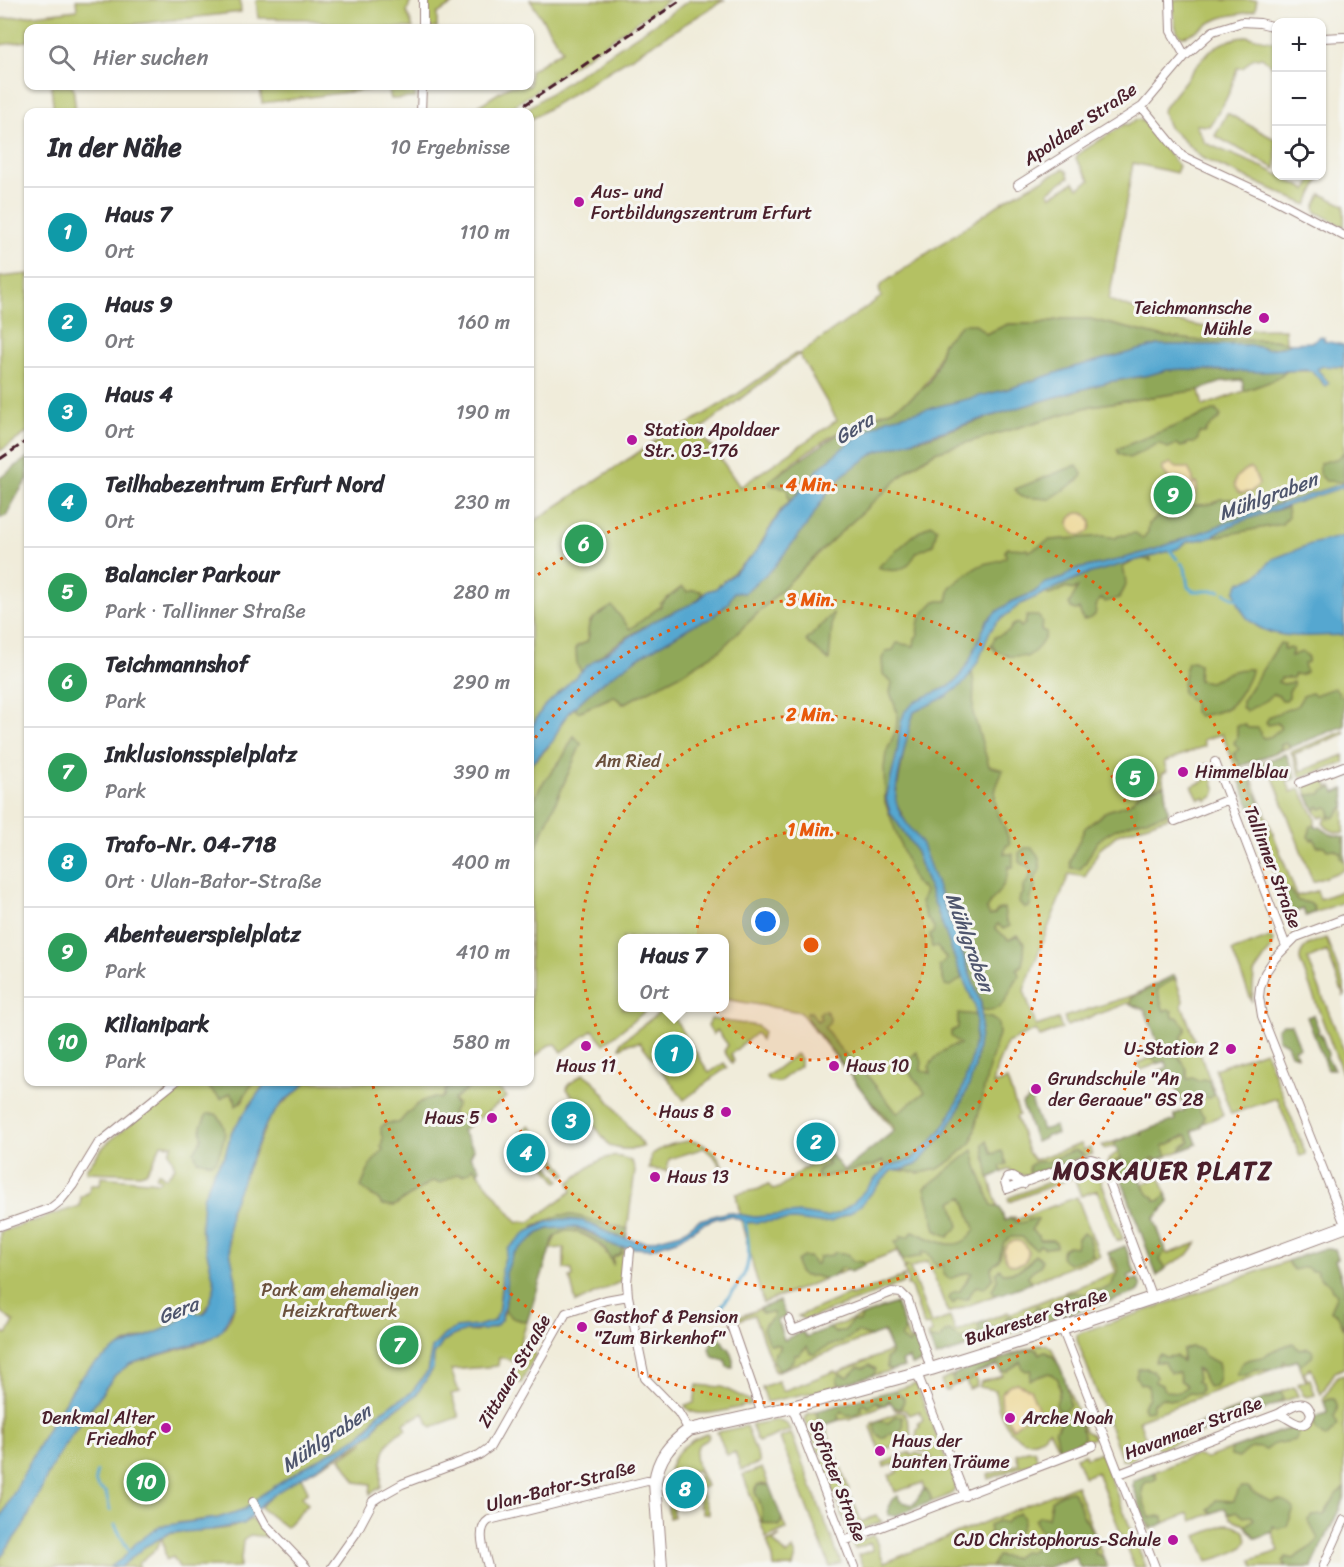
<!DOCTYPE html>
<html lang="de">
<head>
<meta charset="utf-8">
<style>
  :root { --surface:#fff; --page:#f2f2f3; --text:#2b2b33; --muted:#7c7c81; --line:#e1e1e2; --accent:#0f766e }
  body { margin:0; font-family:Sriracha,sans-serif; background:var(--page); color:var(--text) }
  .controls { position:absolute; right:18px; top:18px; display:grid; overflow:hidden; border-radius:12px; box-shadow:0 2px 4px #0004 }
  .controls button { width:54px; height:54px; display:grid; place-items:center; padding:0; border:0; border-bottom:2px solid var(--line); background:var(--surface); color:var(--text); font:30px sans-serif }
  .you { position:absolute; left:766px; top:922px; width:21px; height:21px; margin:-15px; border:4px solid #fff; border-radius:50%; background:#1a73e8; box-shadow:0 0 0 9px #1a73e833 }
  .badge { display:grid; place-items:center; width:39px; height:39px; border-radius:50%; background:var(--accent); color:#fff; font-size:20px; font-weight:700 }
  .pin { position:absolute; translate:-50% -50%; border:3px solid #fff; box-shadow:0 2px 6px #0006 }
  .popup { position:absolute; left:618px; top:934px; width:111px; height:78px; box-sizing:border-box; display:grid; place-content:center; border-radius:12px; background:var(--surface); filter:drop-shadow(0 2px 4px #0005); font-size:20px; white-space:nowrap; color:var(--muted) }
  .popup b { font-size:22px; color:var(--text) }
  .popup::after { content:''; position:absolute; left:50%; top:100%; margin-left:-12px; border:12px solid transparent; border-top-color:var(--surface) }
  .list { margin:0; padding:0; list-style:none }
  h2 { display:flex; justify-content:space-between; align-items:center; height:78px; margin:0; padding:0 24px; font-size:26px }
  h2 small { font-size:20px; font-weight:400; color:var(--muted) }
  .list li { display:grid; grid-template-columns:39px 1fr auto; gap:18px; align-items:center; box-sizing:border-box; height:90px; padding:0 24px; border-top:2px solid var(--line) }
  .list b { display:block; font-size:22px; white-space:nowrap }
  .list p { margin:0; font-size:20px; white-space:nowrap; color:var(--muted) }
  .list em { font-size:20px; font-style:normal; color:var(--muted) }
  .icon { flex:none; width:33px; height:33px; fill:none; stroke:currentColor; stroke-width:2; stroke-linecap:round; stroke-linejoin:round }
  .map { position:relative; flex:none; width:1344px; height:1567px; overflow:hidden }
  .search { position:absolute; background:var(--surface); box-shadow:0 2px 4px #0004; left:24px; top:24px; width:510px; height:66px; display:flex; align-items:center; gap:15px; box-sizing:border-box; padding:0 21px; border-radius:12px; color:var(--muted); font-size:22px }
  .panel { position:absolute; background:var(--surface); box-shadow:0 2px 4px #0004; left:24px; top:108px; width:510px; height:978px; border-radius:12px }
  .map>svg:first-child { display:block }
</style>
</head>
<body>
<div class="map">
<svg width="1344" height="1567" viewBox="0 0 1344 1567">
  <rect width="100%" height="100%" fill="#f6f6f2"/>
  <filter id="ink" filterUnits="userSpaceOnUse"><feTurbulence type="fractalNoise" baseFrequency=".0167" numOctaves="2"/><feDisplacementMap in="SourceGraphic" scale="12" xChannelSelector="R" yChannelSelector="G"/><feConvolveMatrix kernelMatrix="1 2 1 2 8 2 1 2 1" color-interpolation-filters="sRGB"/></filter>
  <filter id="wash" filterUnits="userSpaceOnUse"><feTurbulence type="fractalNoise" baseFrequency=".008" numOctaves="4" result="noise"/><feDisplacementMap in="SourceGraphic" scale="24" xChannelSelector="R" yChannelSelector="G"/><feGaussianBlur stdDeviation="1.35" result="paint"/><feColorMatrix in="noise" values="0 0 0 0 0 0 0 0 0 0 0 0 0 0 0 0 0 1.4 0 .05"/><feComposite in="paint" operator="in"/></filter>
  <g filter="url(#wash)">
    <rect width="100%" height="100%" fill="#f0ecda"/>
    <path fill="#b4c163" stroke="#7f7047" stroke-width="1.5" fill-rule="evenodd" d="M 76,0 L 240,0 L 241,12 L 120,26 L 119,28 L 28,28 L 28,41 L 0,45 L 0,19 L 77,10 Z
      M 256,0 L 411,0 L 407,12 L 413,28 L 360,28 L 306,19 L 258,18 Z
      M 428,0 L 459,0 L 437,14 L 437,28 L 427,28 Z
      M 530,0 L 669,0 L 505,112 L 469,112 L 509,86 L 530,86 L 530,71 L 562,50 Z
      M 690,0 L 724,0 L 530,120 L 530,112 L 522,112 Z
      M 1173,0 L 1257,0 L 1255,10 C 1243,15 1230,14 1218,19 C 1184,34 1175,56 1173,0 Z
      M 1247,36 L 1276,42 L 1276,69 L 1262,57 L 1252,59 L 1243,68 L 1237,68 C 1231,92 1224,106 1209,126 L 1196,125 L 1205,143 L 1267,169 L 1307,190 L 1314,176 L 1321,176 L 1307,205 L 1202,158 L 1169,127 L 1162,111 C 1169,100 1177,91 1185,81 C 1205,54 1212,42 1247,36 Z
      M 51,86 L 73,86 L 76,112 L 54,112 Z
      M 260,86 L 415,86 L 415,98 L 391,99 L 388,87 L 262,103 Z
      M 1227,113 L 1276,140 L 1276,169 L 1215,136 Z
      M 1141,119 L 1179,166 L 1176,173 L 1133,163 L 1109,300 L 1165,320 L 1223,330 L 1285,329 L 1286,342 L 1272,340 L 1201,341 L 1160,336 L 1090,319 L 1062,319 L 1037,324 L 1008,324 L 986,334 L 975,324 L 943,343 C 932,381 921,398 883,413 C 872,417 860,421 849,426 C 822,441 793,461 770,481 L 771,485 L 788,488 L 789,502 L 780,511 L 756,552 L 715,589 L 707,591 L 702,595 L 701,591 L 687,593 L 682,587 L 660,604 L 661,606 L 630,630 L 598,616 L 590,621 L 587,642 L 576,647 L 577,665 L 582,672 L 543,708 L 530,729 L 530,524 L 645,448 L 670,430 L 683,427 L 736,395 L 795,354 L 799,354 L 881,297 L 879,288 L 882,284 L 1010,197 L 1063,169 L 1067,171 L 1069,177 L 1048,192 L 1051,196 L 1074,182 L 1078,188 L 1090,180 L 1076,159 L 1078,154 L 1125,124 L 1127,125 L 1136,120 ZM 799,354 L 837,420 L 740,487 L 714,449 L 697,432 Z
      M 1321,194 L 1344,205 L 1344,227 L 1316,212 L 1315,207 Z
      M 28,274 L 28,432 L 0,451 L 0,277 Z
      M 1323,366 L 1344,367 L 1344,726 L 1236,768 L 1222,734 L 1203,740 L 1205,746 L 1164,762 L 1167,771 L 1162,774 L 1169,817 L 1118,834 L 1099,850 L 1085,877 L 1069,874 L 1024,990 L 1036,1026 L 1058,1019 L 1062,1028 L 1040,1037 L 1036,1030 L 1007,1043 L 997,1066 L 993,1085 L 1007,1080 L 1019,1115 L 1016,1117 L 1028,1152 L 1034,1160 L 1081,1144 L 1084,1150 L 1090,1148 L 1092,1154 L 1029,1176 L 1012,1173 L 1010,1169 L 989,1177 L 998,1207 L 1005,1221 L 1015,1217 L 1016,1220 L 1077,1197 L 1100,1256 L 948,1313 L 928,1261 L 910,1268 L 931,1324 L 950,1317 L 956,1332 L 1008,1312 L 1009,1314 L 1014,1312 L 1116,1272 L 1108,1253 L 1125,1246 L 1135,1273 L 1128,1276 L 1130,1281 L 1138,1279 L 1140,1290 L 936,1357 L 928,1335 L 932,1333 L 929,1325 L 924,1326 L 911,1287 L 907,1285 L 908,1280 L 904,1269 L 909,1266 L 904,1267 L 897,1251 L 763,1303 L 742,1224 L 736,1194 L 759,1189 L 768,1184 L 773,1190 L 779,1188 L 828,1150 L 844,1171 L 894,1131 L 800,1012 L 725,999 L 725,938 L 623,938 L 623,1008 L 649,1008 L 604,1044 L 593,1030 L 562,1052 L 556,1044 L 549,1045 L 530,1061 L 530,861 L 581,744 L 574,736 L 563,757 L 541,786 L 530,808 L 530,765 C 538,757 548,750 553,740 C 560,728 563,717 574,708 L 578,712 L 614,696 L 623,704 L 719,651 L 828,544 L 909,469 L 935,452 L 1091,406 L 1199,390 L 1203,406 L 1271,381 L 1287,371 L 1311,371 Z
      M 1344,731 L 1344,734 L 1294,754 L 1301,771 L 1344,755 L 1344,763 L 1301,778 L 1291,752 Z
      M 1286,754 L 1296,778 L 1287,781 L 1291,792 L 1300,789 L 1315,818 L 1315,825 L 1317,828 L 1320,827 L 1330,834 L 1344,837 L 1344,870 L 1313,882 L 1271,772 L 1252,779 L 1297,896 L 1317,891 L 1320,899 L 1344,890 L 1344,902 L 1306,916 L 1303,909 L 1290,914 L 1237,772 Z
      M 1207,764 L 1216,790 L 1214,796 L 1206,801 L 1204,797 L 1199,799 L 1192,786 L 1205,781 L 1200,767 Z
      M 1325,778 L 1328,787 L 1332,786 L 1335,793 L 1344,789 L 1344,833 C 1335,833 1328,831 1323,823 L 1326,819 L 1324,816 L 1320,818 C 1312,810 1308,796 1304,786 Z
      M 1270,937 L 1273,939 L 1272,947 L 1254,973 L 1252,1002 L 1232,951 Z
      M 1326,938 L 1344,984 L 1344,997 L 1327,951 L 1308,959 L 1344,1051 L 1344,1078 L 1300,960 C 1300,944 1313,943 1326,938 Z
      M 1174,975 L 1183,1000 L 1182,1005 L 1223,1115 L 1201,1124 L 1202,1127 L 1192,1131 L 1197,1144 L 1154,1161 L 1158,1171 L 1139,1179 L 1142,1184 L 1160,1177 L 1169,1202 L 1154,1219 L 1167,1254 L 1197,1243 L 1188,1255 L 1169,1265 L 1157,1276 L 1117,1167 L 1110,1169 L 1108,1163 L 1111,1157 L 1118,1152 L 1116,1146 L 1104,1149 L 1102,1146 L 1176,1120 L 1174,1115 L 1185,1110 L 1170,1074 L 1162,1077 L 1159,1071 L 1168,1067 L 1165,1061 L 1141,1070 L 1138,1063 L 1162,1053 L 1145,1010 L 1128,1003 L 1067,1026 L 1064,1017 L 1134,995 Z
      M 665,1008 L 668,1008 L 709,1073 L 724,1063 L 727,1067 L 684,1100 L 640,1042 L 626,1044 L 622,1048 L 620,1048 L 621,1042 Z
      M 711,1019 L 758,1026 L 763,1032 L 761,1040 L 756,1033 L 731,1054 L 734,1061 L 732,1063 L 724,1051 L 728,1045 L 717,1030 L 713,1035 L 708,1026 Z
      M 1265,1051 L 1306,1154 L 1300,1156 L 1277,1098 L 1231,1114 L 1215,1069 Z
      M 796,1054 L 800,1058 L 800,1066 L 779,1082 L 769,1081 L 766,1077 Z
      M 583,1074 L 593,1080 L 644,1146 C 634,1151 618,1150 609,1145 L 567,1089 L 568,1085 Z
      M 181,1082 L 211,1082 L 209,1088 C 222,1091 234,1090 236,1105 L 243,1101 L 247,1089 L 255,1082 L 266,1082 L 232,1131 L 225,1155 L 214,1171 L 215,1285 C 212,1299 209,1307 200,1317 L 125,1344 L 91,1367 L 78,1381 L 47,1430 L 0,1519 L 0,1331 L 7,1334 L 14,1322 L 0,1312 L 0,1232 L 80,1206 L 81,1197 L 89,1192 L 91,1185 L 100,1185 L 101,1177 L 159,1182 L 161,1179 L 156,1177 L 158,1172 L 166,1178 L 175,1167 L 169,1151 L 173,1145 L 161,1144 L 154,1160 L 146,1172 L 140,1174 L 87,1172 L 86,1169 L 105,1145 Z
      M 306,1082 L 458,1082 L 440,1099 C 425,1093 408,1112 399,1123 L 392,1125 L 384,1138 L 383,1150 L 369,1169 L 365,1189 L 374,1197 L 394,1206 L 432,1181 L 457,1174 L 463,1175 L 473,1167 L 518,1223 L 520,1221 L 530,1222 L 572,1191 L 569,1183 C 587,1169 608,1146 632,1162 L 635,1170 L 626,1239 L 547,1222 C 495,1247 505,1266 498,1313 L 494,1321 L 478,1326 L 456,1328 L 444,1335 L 432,1348 L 427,1372 L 411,1393 L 378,1413 L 370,1425 L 358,1437 L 261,1495 L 245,1509 L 218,1518 L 177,1523 L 163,1536 C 188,1526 227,1536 251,1519 L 268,1537 L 250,1535 L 243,1541 L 240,1567 L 179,1567 L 173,1557 L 166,1560 L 162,1537 L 157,1548 L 138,1564 L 140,1567 L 0,1567 L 0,1558 L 25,1523 L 48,1474 L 64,1446 L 115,1375 L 130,1364 L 201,1343 C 264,1317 217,1256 231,1209 C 237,1185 254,1156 263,1133 C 265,1129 266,1124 268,1120 C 278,1104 295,1096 306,1082 Z
      M 477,1082 L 483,1082 C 491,1090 499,1085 507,1097 L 471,1124 L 470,1119 L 463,1116 L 456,1118 L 452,1112 L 457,1104 L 453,1100 Z
      M 529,1125 L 567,1174 L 564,1176 L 529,1130 L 524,1134 L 560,1180 L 557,1182 L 520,1133 Z
      M 691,1141 C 712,1143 719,1157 727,1174 L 715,1158 L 704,1148 L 669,1159 L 667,1171 L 649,1169 L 651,1155 C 664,1146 675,1142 691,1141 Z
      M 1085,1168 L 1093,1169 L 1099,1175 L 1123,1239 L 1116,1241 L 1097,1190 L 1081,1196 L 1074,1177 L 1009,1202 L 1008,1198 Z
      M 566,1230 C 588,1233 602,1244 613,1263 L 613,1257 L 621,1254 L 622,1248 L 625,1248 L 622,1278 L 620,1282 L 576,1303 L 570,1278 L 573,1277 L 572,1270 L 564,1269 L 564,1248 L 550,1249 C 554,1239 556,1233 566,1230 Z
      M 1322,1249 L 1335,1249 L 1338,1258 L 1335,1260 L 1344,1286 L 1344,1368 L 1335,1372 L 1321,1394 L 1311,1368 L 1304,1372 L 1307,1380 L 1310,1379 L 1315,1395 L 1307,1397 L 1303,1395 L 1298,1384 L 1306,1381 L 1297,1360 L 1139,1420 L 1147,1442 L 1133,1448 L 1136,1457 L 1128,1461 L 1122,1459 L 1077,1340 L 1077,1335 L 1082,1332 L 1157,1307 Z
      M 904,1276 L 903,1283 L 805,1320 L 798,1316 L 850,1294 L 851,1296 Z
      M 779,1301 L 786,1317 L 777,1320 L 784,1340 L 803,1332 L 806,1337 L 896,1303 L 909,1340 L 916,1338 L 924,1362 L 911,1365 L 909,1358 L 902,1361 L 904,1367 L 818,1391 L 767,1402 L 762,1387 L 778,1381 L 783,1391 L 835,1371 L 836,1373 L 891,1351 L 883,1332 L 775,1372 L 754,1315 L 736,1321 L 736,1318 Z
      M 505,1311 L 513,1318 L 527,1322 L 519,1346 L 536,1354 L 521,1383 L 514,1379 L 520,1365 L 505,1358 L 499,1358 L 498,1366 L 451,1370 L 459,1392 L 451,1394 L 459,1417 L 432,1427 L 428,1424 L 424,1413 L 404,1423 L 406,1429 C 379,1442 382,1461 381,1487 L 370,1494 L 371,1484 L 356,1482 L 341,1458 L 365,1442 L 301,1477 L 308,1491 L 302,1497 L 308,1504 L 286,1527 L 263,1510 L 261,1507 C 277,1484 338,1455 363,1440 L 371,1434 L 381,1420 L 416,1395 L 433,1369 L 434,1355 L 443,1342 L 454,1335 L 466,1331 L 476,1332 L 501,1320 Z
      M 1038,1345 L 1047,1345 L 1052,1349 L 1085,1431 L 1091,1434 L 1094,1438 L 1060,1451 L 1049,1430 C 1024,1464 994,1416 996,1390 L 979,1387 L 981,1382 L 1003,1376 L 999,1365 L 974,1374 L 977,1382 L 976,1386 L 969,1389 L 966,1381 L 949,1387 L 949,1389 L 945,1391 L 941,1381 L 955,1374 ZM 1005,1388 L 1030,1389 L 1034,1400 L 1034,1415 L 1028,1416 L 1013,1427 C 1005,1415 996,1402 1005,1388 Z
      M 1344,1374 L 1344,1499 L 1312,1567 L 1254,1567 L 1251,1560 L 1279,1551 L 1272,1532 L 1256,1538 L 1242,1523 L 1230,1518 L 1225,1508 L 1192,1521 L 1189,1513 L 1149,1529 L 1133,1486 L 1133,1481 L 1194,1455 L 1207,1458 L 1278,1432 L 1291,1428 L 1302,1430 L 1309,1428 L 1315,1417 L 1328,1413 L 1323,1399 L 1337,1376 Z
      M 916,1384 L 955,1482 C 957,1496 941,1498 931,1502 L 931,1497 L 924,1489 L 922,1483 L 895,1492 L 889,1475 L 898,1472 L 895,1464 L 884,1467 L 883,1463 L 910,1452 L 911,1455 L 917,1453 L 930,1461 L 933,1459 L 928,1454 L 919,1450 L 916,1440 L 917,1428 L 920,1427 L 918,1423 L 923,1420 L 920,1411 L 909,1415 L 905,1410 L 895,1410 L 891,1402 L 849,1419 L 839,1420 L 825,1425 L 833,1449 L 818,1453 L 805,1419 L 808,1414 Z
      M 697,1385 L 722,1387 L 749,1400 L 751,1403 L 750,1405 C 735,1408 691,1422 685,1405 L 694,1403 Z
      M 1294,1387 L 1298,1396 L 1158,1449 L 1155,1441 Z
      M 898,1412 L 904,1413 C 909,1421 912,1430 910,1440 L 880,1451 L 871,1427 L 872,1423 Z
      M 777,1420 C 785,1421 787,1423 790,1430 L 758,1442 L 751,1425 Z
      M 746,1426 L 760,1463 L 741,1470 L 735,1452 L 727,1455 L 717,1432 Z
      M 791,1433 L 841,1563 L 830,1567 L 780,1438 Z
      M 706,1434 L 709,1435 L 708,1439 C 706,1441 703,1442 700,1444 C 688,1454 702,1475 706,1486 L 700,1489 L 709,1514 L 702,1514 L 702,1507 L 699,1507 L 698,1471 L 672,1471 L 673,1517 L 669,1518 C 666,1478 662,1451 706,1434 Z
      M 1027,1450 L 1034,1450 L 1038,1460 L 989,1479 L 988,1475 L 1019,1464 L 1016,1454 Z
      M 1100,1452 L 1146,1567 L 1134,1567 L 1097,1472 L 1084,1477 L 1076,1457 L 1085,1454 L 1086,1458 Z
      M 837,1457 L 849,1490 L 834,1495 L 821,1462 Z
      M 762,1468 L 769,1485 L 762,1484 C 759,1499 763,1508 762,1522 L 779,1526 L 782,1519 L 786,1529 L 766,1538 L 743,1475 Z
      M 1076,1485 L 1107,1567 L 1080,1567 L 1075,1557 L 1048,1567 L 863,1567 L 858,1555 L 873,1550 L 870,1543 L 855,1549 L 852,1543 L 874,1535 L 884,1563 Z
      M 852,1498 L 861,1522 L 876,1516 L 882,1522 L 849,1533 L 838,1503 Z
      M 1227,1524 C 1234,1524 1239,1526 1244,1532 C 1257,1550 1219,1557 1208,1561 L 1197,1536 Z
      M 780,1536 L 773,1541 L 787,1555 L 793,1549 L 796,1556 L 793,1567 L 774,1567 L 773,1558 L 767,1541 Z"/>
    <path fill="#8fa759" stroke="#6c6342" stroke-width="1.5" d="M 1062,319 L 1090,319 L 1160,336 L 1201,341 L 1272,340 L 1291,343 L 1283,347 L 1267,349 L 1249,345 L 1158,345 L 1074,367 L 850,442 L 818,469 L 809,482 L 789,502 L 787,488 L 770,485 L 769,481 L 772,479 L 850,426 L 889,411 L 913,397 L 929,382 L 937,365 L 943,343 L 962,324 L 975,324 L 986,334 L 1008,324 L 1037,324 Z
      M 1184,369 L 1218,371 L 1287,371 L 1272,381 L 1244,391 L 1242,380 L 1225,381 L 1199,390 L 1091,406 L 935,452 L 909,469 L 828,544 L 719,651 L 683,673 L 623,704 L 614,696 L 578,712 L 574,708 L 596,687 L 636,659 L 695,624 L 710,619 L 728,603 L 734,592 L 744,593 L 773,568 L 806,526 L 829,490 L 844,474 L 876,452 L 896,444 L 926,438 L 1017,408 L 1108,382 L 1149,375 L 1166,370 Z
      M 1216,410 L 1221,416 C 1216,423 1209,425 1205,433 L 1199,433 L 1198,439 L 1194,443 L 1189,443 L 1181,447 L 1177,444 L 1168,448 C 1165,447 1162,444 1158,444 C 1156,444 1134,456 1129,458 L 1119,454 L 1117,449 Z
      M 1344,451 L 1344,482 L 1326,481 L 1319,474 L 1320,463 L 1339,458 Z
      M 28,457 L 28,479 L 19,492 L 6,516 L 0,518 L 0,478 Z
      M 1077,465 L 1082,474 L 1080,479 L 1050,499 L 1021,497 L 1015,489 Z
      M 1220,499 L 1235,499 L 1248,507 L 1255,501 L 1272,502 L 1279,499 L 1280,504 L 1156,549 L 1118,560 L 1073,570 L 1063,578 L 1046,583 L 1033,593 L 1011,602 L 995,613 L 987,621 L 969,662 L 957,680 L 948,687 L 918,700 L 901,722 L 897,753 L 886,799 L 890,812 L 914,847 L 962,978 L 951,986 L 945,985 L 939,966 L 945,962 L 946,958 L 937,947 L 932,947 L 930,935 L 933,933 L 934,927 L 926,917 L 921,902 L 925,891 L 914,882 L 885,802 L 884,768 L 886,753 L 896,730 L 897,720 L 897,712 L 890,692 L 892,683 L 883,674 L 882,659 L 886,651 L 893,650 L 897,643 L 914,646 L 915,638 L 918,635 C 915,621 925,611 935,601 L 947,601 L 950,587 C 960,580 972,568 984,564 C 991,562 999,562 1006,557 L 1005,551 L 1008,548 L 1027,549 L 1028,552 L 1050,540 L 1104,536 L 1116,538 L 1118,536 L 1136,533 L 1142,539 L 1148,532 L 1149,524 L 1160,515 L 1168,520 L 1177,518 C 1188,495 1205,512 1220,499 Z
      M 1287,507 L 1288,517 L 1282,524 L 1213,537 C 1228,520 1265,514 1287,507 Z
      M 931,524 L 937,529 L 933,545 L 917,552 C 908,569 898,575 878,567 L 914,535 Z
      M 1150,556 L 1151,561 L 1144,559 L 1136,560 L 1123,567 C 1126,583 1129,583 1119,598 L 1105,602 L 1102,598 L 1097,603 L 1095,615 L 1089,619 L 1083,620 L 1079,609 L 1075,610 L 1071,608 L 1069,604 L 1078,587 L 1072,590 L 1067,587 C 1060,590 1055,594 1048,595 L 1047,591 L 1084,575 Z
      M 682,587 L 687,592 L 693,590 L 701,591 L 702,595 C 694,607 678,608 666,615 C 637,630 605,649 582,672 L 577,665 L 576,647 L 587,642 L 589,635 C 584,620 601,614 612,606 L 630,629 L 661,606 L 660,604 Z
      M 833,613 L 829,661 L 806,641 Z
      M 1027,616 L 1038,616 L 1042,621 L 1041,630 L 1046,632 C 1045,641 1035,653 1026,657 C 1019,654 1015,657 1008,656 C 1003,654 1001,651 995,651 L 994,647 L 990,648 L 995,637 L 1009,631 L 1013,625 L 1018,623 L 1021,627 L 1025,624 Z
      M 1280,643 L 1285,644 L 1284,649 L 1290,647 L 1293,649 L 1291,656 L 1302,652 L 1308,656 L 1308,662 L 1304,664 L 1306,672 L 1300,675 L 1295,674 L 1293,678 L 1281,678 L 1278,682 L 1284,684 L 1293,682 L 1294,685 L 1289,691 L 1289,697 L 1286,700 L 1282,700 L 1279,696 L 1273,694 C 1266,703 1254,705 1246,712 L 1242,707 L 1242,701 Z
      M 1193,661 L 1199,664 L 1198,680 L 1210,682 C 1224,674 1234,668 1251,669 C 1251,678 1236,703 1227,708 C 1218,713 1209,714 1199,716 L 1194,712 L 1194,702 L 1182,693 L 1185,672 L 1188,662 Z
      M 972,672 L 974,684 L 973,713 L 989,766 L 1003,770 C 1001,776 998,782 996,788 C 991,809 1006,825 1010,844 L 1006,846 L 1004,854 L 1013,854 L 1013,868 L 1008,866 C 1010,884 994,895 986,909 L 990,916 L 995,914 L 997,910 L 1004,908 L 1006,921 L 1010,926 L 1003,929 L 998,924 L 995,928 L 1009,940 L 1017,935 C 1028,942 1024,954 1022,965 L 1017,969 L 1019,976 C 1007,991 1007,1014 982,1010 L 981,1004 L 943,899 L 895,800 L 907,735 L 914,712 L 956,689 Z
      M 1334,688 L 1339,692 L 1339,696 L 1344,696 L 1344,726 L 1291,747 L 1286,743 L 1281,745 L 1281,750 L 1241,766 L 1235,757 L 1234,753 L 1239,749 L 1234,743 L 1237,737 L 1237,726 L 1244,724 L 1248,728 L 1258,728 L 1263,738 L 1270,737 L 1280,729 L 1280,726 L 1277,723 L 1268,725 L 1266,722 L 1270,716 L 1297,706 L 1303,696 L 1311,693 L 1315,695 Z
      M 574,736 L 581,744 L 530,861 L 530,808 L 541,786 L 563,757 Z
      M 1286,754 L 1296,778 L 1290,780 L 1285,776 L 1281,778 L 1276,777 L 1270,770 L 1263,772 L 1254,765 Z
      M 1246,775 L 1251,776 L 1253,792 L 1257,795 C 1259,805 1263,813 1265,823 L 1262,827 L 1265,828 L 1269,836 L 1263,840 L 1239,779 Z
      M 1164,785 L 1168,813 C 1146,820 1116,824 1098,841 C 1091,849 1089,861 1080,869 L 1071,868 L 1070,861 L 1085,828 L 1107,811 L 1129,804 L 1141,792 Z
      M 1333,788 L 1335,793 L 1344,789 L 1344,806 L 1334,818 L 1331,816 L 1329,818 L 1330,810 L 1327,807 L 1321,809 L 1319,806 L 1315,810 L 1307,795 L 1321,794 L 1325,790 Z
      M 1314,825 L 1317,828 L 1320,827 L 1330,834 L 1344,837 L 1344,861 L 1340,857 L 1341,853 L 1334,849 L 1327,850 L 1324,846 L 1317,846 L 1314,839 L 1311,840 L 1308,837 L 1311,826 Z
      M 1025,848 L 1032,848 C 1038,854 1041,862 1040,871 L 1036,875 L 1034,892 L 1030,897 L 1031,903 L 1029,907 L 1025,908 L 1019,903 L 1020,896 L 1023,894 L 1023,886 L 1028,881 L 1031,873 L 1029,867 L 1019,862 L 1019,853 Z
      M 1290,890 L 1298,901 C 1306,902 1314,902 1315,912 L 1306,916 L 1303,909 L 1290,914 L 1282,892 Z
      M 1174,975 L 1176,979 L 1167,983 L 1157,990 L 1164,1011 L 1168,1009 L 1172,1011 L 1173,1017 L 1177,1017 L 1185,1026 L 1185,1031 L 1181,1038 L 1188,1044 L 1187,1050 L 1179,1052 L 1178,1056 L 1187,1069 L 1187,1079 L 1193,1078 L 1198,1081 L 1203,1079 L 1210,1081 L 1210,1086 L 1215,1094 L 1210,1098 L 1206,1098 L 1202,1093 L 1197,1097 L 1200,1112 L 1204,1116 L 1203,1123 L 1201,1124 L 1202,1127 L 1192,1131 L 1197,1144 L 1180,1151 L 1182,1147 L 1190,1142 L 1187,1135 C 1178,1138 1172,1144 1163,1146 L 1167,1156 L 1157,1160 L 1154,1158 L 1149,1161 L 1148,1165 L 1137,1167 L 1137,1171 L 1143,1173 L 1145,1176 L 1139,1179 L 1149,1195 L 1154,1197 L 1155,1201 L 1159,1201 L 1166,1194 L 1169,1202 L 1154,1219 L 1165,1250 L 1160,1260 L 1165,1268 L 1157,1276 L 1115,1161 L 1121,1159 L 1114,1143 L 1137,1133 L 1142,1135 L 1141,1132 L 1176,1120 L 1174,1115 L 1185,1110 L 1170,1074 L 1164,1072 L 1161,1075 L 1159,1071 L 1168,1067 L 1165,1061 L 1158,1063 L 1153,1060 L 1152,1057 L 1162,1053 L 1145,1010 L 1131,1004 L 1131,998 Z
      M 822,1011 L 826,1011 C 832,1018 831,1023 824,1027 C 834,1038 840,1055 855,1060 L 897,1113 L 925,1092 L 903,1064 L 917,1052 L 922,1061 L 921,1070 L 931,1073 L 929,1067 C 935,1055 947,1047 960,1044 L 951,1036 L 951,1031 L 958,1028 L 958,1013 L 976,1015 C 978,1063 959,1116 924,1149 C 919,1153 915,1158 910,1161 C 903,1164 895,1164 887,1166 L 883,1161 L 872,1166 L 818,1178 L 816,1174 L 819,1169 L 828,1165 L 826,1161 L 830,1153 L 844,1171 L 894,1131 L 895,1128 L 882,1112 L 872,1103 L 808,1020 L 807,1012 L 811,1012 L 817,1021 L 821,1019 L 819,1014 Z
      M 1313,1015 L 1319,1030 L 1317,1033 L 1321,1034 L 1328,1054 L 1327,1058 L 1334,1069 L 1327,1069 L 1307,1017 Z
      M 981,1016 L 991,1018 L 998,1023 L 999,1034 L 989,1067 L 972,1142 L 951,1161 L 938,1169 L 920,1173 L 898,1170 L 916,1165 L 942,1137 L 957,1113 L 975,1067 Z
      M 1283,1024 L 1291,1024 L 1300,1047 L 1294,1049 L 1297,1056 L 1291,1054 L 1287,1044 L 1278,1039 L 1277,1029 Z
      M 211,1082 L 255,1082 C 246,1089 245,1099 236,1106 L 235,1098 L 230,1093 L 221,1099 L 209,1088 Z
      M 458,1082 L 477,1082 L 453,1100 L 454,1103 L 457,1104 L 452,1113 L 456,1118 L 466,1115 L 470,1119 L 471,1124 L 462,1131 L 474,1149 L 470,1157 L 480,1168 L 478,1173 L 473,1167 L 470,1172 L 463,1175 L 457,1174 L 441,1183 L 432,1181 L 394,1206 L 382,1205 L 378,1199 L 361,1187 L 371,1164 L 383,1150 L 381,1146 L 383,1138 L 381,1134 L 381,1127 L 387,1123 L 399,1123 C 408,1112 425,1093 440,1099 L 444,1096 L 445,1090 Z
      M 1030,1098 L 1042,1130 L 1055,1126 L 1057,1134 L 1047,1135 L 1045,1138 L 1036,1142 L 1022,1104 Z
      M 207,1114 L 216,1114 C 232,1129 222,1145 216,1161 L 211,1163 L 197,1160 L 194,1152 L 202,1139 L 201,1126 Z
      M 987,1141 L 992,1154 L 1002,1151 L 1007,1164 L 1000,1166 L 1002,1172 L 989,1178 L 983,1144 Z
      M 973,1150 L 977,1166 L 992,1206 L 1000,1208 L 1005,1221 L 1010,1218 C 1024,1230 1027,1215 1038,1220 L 1031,1230 L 1039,1236 L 1040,1240 L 1052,1240 L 1056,1242 L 1056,1247 L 1045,1248 L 1040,1245 L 1035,1249 L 1022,1237 L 1011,1237 L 1004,1242 L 999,1260 L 991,1268 L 993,1278 L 984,1288 L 976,1286 L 967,1299 L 957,1299 L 953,1304 L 948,1297 L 954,1292 L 960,1291 L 972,1273 L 965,1273 L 950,1279 C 943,1275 942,1272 943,1265 L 937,1267 L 929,1254 L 922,1252 L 921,1256 L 902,1260 L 895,1242 L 899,1241 L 901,1236 L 909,1237 L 913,1231 C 935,1241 960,1256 975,1229 L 963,1197 L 952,1202 L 959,1226 L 948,1237 L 936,1230 L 925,1188 Z
      M 1075,1150 L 1083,1154 L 1083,1157 L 1031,1175 L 1029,1173 L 1029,1166 C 1034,1162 1042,1161 1048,1162 C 1056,1157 1067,1153 1075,1150 Z
      M 561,1215 L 573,1215 L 628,1229 L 626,1239 C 616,1237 608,1233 599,1228 C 576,1216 557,1217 534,1228 L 533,1226 Z
      M 572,1227 C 591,1231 604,1243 622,1248 L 621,1254 L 613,1257 L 613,1264 C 610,1259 608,1251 603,1247 C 590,1235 565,1222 553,1240 L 527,1322 L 513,1318 L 505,1311 C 507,1298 506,1287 506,1274 C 507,1254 531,1233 549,1229 C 557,1227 565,1227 572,1227 Z
      M 1084,1233 L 1088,1235 L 1093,1255 L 1069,1264 L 1064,1261 L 1061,1256 L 1063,1249 L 1068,1246 L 1076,1247 L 1078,1238 Z
      M 1125,1246 L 1135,1273 L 1128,1276 L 1130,1281 L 1138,1279 L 1141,1287 L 1138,1292 L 1008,1334 L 1003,1330 L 1006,1317 L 1011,1316 L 1014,1318 L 1029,1320 L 1031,1313 L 1037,1306 L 1045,1311 L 1052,1302 L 1058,1302 L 1060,1306 L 1065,1305 L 1065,1294 L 1073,1292 L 1088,1295 L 1091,1291 L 1105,1289 L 1112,1285 L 1114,1278 L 1119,1271 L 1114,1259 L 1111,1258 L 1108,1253 Z
      M 1322,1249 L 1335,1249 L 1338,1258 L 1335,1260 L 1344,1286 L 1344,1330 L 1338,1315 L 1330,1310 L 1337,1294 L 1332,1291 L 1330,1284 L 1321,1279 L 1316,1270 L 1312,1271 L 1306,1267 L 1294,1270 L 1287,1261 Z
      M 835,1252 L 847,1254 L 853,1261 L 863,1262 L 864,1266 L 850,1272 L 843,1267 C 837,1273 830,1280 821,1278 C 813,1277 819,1275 811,1276 C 800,1277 797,1273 797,1261 L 803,1257 L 809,1257 L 814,1264 L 817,1264 L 819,1257 L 832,1255 Z
      M 1035,1255 L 1038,1256 L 1042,1260 L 1040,1266 L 1032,1271 L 1028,1276 L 1031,1283 L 1001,1294 L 1000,1293 L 995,1294 L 992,1290 L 997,1280 L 996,1273 L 1000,1269 L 1003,1273 C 1018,1273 1027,1267 1035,1255 Z
      M 779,1301 L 786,1317 L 777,1320 L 784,1340 L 803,1332 L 806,1337 L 830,1328 L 835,1333 L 840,1331 L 845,1331 L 852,1321 L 860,1322 L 862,1316 L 896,1303 L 905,1330 L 901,1339 L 909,1344 L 913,1340 L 917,1340 L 924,1362 L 911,1365 L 909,1358 L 902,1361 L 904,1367 L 892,1370 L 887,1368 L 886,1358 L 891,1355 L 891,1351 L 884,1332 L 870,1337 L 858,1332 C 852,1335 847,1341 841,1342 C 831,1345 824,1347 815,1354 L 810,1353 L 807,1347 L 798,1355 L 795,1355 C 794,1363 786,1367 779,1370 L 773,1360 L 775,1353 L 780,1349 L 780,1345 L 769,1344 L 763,1329 L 765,1324 L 774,1317 L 773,1313 L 762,1313 L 760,1311 L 761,1308 Z
      M 986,1321 L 989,1327 L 993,1327 L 1000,1331 L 999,1337 L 936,1357 L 929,1339 L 940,1340 L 945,1332 L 950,1331 L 961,1340 L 965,1337 L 976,1336 L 979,1331 L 978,1324 Z
      M 719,1336 L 725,1346 L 729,1348 L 733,1360 L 733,1368 L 727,1367 L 725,1360 L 713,1357 L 709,1349 L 713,1338 Z
      M 1293,1343 L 1299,1350 L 1308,1348 L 1313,1351 L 1312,1357 L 1300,1365 L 1298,1360 L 1288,1363 L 1284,1361 L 1282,1366 L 1270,1370 L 1255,1369 L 1247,1375 L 1237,1375 C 1240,1358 1249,1360 1262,1357 C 1267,1356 1265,1355 1270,1352 C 1277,1349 1285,1346 1293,1343 Z
      M 1190,1347 L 1201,1349 L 1205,1356 L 1218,1363 C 1220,1371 1220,1379 1215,1386 L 1208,1387 L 1201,1372 L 1196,1369 L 1198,1379 L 1196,1381 L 1200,1384 L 1201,1391 L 1198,1394 L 1189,1393 C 1180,1401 1173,1402 1162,1398 L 1153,1404 L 1153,1410 L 1145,1411 L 1143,1407 L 1145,1402 L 1149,1398 L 1149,1389 L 1147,1385 L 1140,1384 L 1136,1376 L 1138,1369 L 1146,1368 L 1152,1370 L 1156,1377 L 1155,1382 L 1162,1385 L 1166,1391 L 1179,1392 L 1187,1386 L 1180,1380 L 1179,1373 L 1170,1373 L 1164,1362 L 1155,1362 L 1156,1357 L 1160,1354 L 1165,1357 L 1176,1356 L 1182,1362 L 1183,1350 Z
      M 1032,1349 L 1037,1349 L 1039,1354 L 1044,1351 C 1063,1358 1067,1387 1070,1406 L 1063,1411 L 1058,1410 L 1056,1404 L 1060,1390 L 1058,1379 L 1049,1373 L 1030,1380 L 1031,1370 L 1026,1371 L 1022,1368 L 1021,1362 L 1006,1372 L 1001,1371 L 998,1365 L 974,1374 L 971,1380 L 955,1385 L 952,1378 L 955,1374 L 982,1364 L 1001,1361 L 1006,1357 Z
      M 869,1365 L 876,1369 L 874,1375 L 840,1385 L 837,1381 L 837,1378 L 840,1374 L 848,1377 L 858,1367 L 864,1368 Z
      M 894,1390 L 904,1398 L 904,1403 L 900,1409 L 894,1407 L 889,1400 L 885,1405 L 879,1404 L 876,1401 L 870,1407 L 863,1403 L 860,1406 L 862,1409 C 858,1415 853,1416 846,1415 L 842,1411 L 838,1415 L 839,1420 L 824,1425 L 817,1419 L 817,1411 Z
      M 1281,1392 L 1284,1399 C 1272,1407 1247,1419 1232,1419 C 1224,1425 1207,1433 1198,1431 L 1197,1426 L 1210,1422 L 1211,1419 L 1247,1407 L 1261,1400 L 1273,1397 L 1274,1395 Z
      M 1329,1399 L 1334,1399 C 1339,1406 1338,1409 1334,1417 L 1338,1425 L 1326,1438 C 1318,1433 1312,1427 1315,1417 L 1328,1413 L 1324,1402 Z
      M 1078,1413 C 1081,1422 1081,1430 1084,1438 L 1073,1446 L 1060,1451 C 1057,1443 1058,1437 1055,1430 L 1066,1416 Z
      M 895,1416 L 902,1417 L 903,1428 L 896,1434 L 890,1434 L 882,1438 L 876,1433 L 874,1425 L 879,1421 L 888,1423 Z
      M 1291,1428 L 1296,1430 L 1298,1433 L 1296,1440 L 1274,1444 L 1266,1450 C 1254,1444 1248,1449 1239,1458 L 1231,1456 L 1230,1450 Z
      M 1154,1472 L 1157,1478 L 1151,1482 L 1146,1482 C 1137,1493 1146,1506 1150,1518 L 1159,1516 L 1163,1517 L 1164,1523 L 1151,1529 L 1150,1525 L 1146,1522 L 1133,1486 L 1133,1481 Z
      M 757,1485 L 769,1485 L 782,1519 L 779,1526 L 762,1522 C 763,1511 761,1501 755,1493 Z
      M 1242,1487 L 1248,1487 L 1254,1493 L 1271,1502 C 1281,1498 1287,1500 1294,1509 L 1287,1526 L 1278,1529 L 1273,1526 L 1272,1532 L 1256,1538 L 1245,1526 L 1254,1519 L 1251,1515 L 1244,1517 L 1236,1511 L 1228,1514 L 1225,1508 L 1212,1513 L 1208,1510 L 1216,1500 L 1234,1501 L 1237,1491 Z
      M 1344,1488 L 1344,1499 L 1312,1567 L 1285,1567 L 1283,1561 L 1286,1557 L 1294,1559 C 1302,1550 1312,1550 1318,1539 L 1308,1520 L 1312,1516 L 1324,1515 L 1336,1495 Z
      M 924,1489 C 930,1492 931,1495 931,1502 L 894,1516 L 888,1515 C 889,1506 889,1499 898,1496 L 900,1501 L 913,1505 Z
      M 1072,1491 C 1080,1497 1079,1509 1084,1517 C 1090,1526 1094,1534 1098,1544 L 1094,1553 L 1103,1557 L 1107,1567 L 1080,1567 L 1075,1557 L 1048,1567 L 991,1567 L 997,1556 L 1014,1558 L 1022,1551 L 1030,1552 C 1037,1547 1039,1545 1037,1537 L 1044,1532 L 1038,1528 L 1035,1520 L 1040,1516 L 1048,1518 L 1051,1501 L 1062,1493 Z
      M 1019,1513 L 1024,1518 C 1020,1543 1007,1534 991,1540 L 986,1537 L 990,1532 L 989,1525 L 998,1521 L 1006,1523 L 1011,1517 Z"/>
    <path fill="#eeda9e" stroke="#9c7c64" stroke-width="1.5" d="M 1170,463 L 1177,468 L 1188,468 L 1193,478 L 1193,484 L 1197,483 L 1197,491 L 1191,503 L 1166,513 L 1159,507 L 1157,503 L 1160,497 L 1156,489 L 1161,484 L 1167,485 L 1169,478 L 1163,471 L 1163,467 Z
      M 1250,468 L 1253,469 L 1259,484 L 1251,492 L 1240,493 C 1228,482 1238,473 1250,468 Z
      M1069 524a11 11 0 1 1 22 0a11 11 0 1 1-22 0Z
      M1004 1253a12 12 0 1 1 24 0a12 12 0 1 1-24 0Z
      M 1016,1383 L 1030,1389 L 1040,1413 L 1028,1416 L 1013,1428 L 1002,1409 L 1001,1394 L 1009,1385 Z"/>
    <path fill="#55a7d0" stroke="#50637e" stroke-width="1.5" d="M 1321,336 L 1324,337 L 1324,341 L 1344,345 L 1344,367 L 1323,366 L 1317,369 L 1329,383 L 1325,386 L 1312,371 L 1306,370 L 1261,372 L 1184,369 L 1166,370 L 1149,375 L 1108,382 L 1017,408 L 876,452 L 844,474 L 829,490 L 806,526 L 773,568 L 744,593 L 734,592 L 728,603 L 710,619 L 695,624 L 636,659 L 596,687 L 569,712 L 562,722 L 553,741 L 530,765 L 530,729 L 543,708 L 587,666 L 652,622 L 698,601 L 707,591 L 715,589 L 732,575 L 756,552 L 781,511 L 809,482 L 818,469 L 850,442 L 887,419 L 1008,389 L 1074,367 L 1158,345 L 1249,345 L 1267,349 L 1283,347 L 1291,343 L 1311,342 Z
      M 1344,483 L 1344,487 L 1239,522 L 1216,533 L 1213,537 L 1187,542 L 1177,549 L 1084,575 L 1021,604 L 996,623 L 989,633 L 979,660 L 965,682 L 947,696 L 914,712 C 910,724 893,792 896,801 C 899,816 912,830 921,842 L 981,1004 L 981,1027 L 975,1067 L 970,1083 L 957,1113 L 942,1137 L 916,1165 L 904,1169 L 891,1171 L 862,1204 L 850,1213 L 831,1222 L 819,1223 L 794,1220 L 747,1223 L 731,1216 L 717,1218 L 702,1224 L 679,1239 L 650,1249 L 618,1247 L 608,1243 L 596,1235 L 584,1229 L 572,1227 L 548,1229 L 539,1233 L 513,1254 L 506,1273 L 507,1295 L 501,1320 L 496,1326 L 485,1330 L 466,1331 L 454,1335 L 443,1342 L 434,1355 L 433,1369 L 416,1395 L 381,1419 L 371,1434 L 279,1491 L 263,1503 L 244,1524 L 211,1530 L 170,1533 L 144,1547 L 121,1567 L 110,1567 L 123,1558 L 135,1544 L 160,1526 L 218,1518 L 245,1509 L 261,1495 L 308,1465 L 358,1437 L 370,1426 L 378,1413 L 411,1393 L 427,1372 L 432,1348 L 444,1335 L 456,1328 L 478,1326 L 494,1321 L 498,1313 L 502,1285 L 501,1270 L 508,1249 L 525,1233 L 547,1222 L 561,1219 L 583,1221 L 617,1237 L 647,1242 L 681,1233 L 699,1220 L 728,1212 L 754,1217 L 800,1213 L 826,1217 L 838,1213 L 853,1203 L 887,1166 L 911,1160 L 932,1141 L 946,1123 L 960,1096 L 971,1061 L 975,1040 L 976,1019 L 975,1006 L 957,965 L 914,847 L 890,812 L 886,799 L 897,753 L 901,722 L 905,711 L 918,700 L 948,687 L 957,680 L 969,662 L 987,621 L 995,613 L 1011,602 L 1033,593 L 1046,583 L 1063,578 L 1073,570 L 1118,560 L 1156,549 L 1259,511 Z
      M 1344,536 L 1344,635 C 1302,636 1245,646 1235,591 L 1239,583 L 1256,576 L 1273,559 L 1311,544 Z
      M 266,1082 L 306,1082 L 300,1089 L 283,1102 L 267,1122 L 235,1198 L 230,1210 L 228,1241 L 236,1280 L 237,1291 L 234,1306 L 222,1330 L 211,1338 L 130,1364 L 115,1375 L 64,1446 L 48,1474 L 25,1523 L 0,1558 L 0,1519 L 47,1430 L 78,1381 L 91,1367 L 116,1349 L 167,1328 L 185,1317 L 189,1311 L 195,1310 L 197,1314 L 204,1313 L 208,1309 L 215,1285 L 201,1229 L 203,1198 L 214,1171 L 225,1155 L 232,1131 Z"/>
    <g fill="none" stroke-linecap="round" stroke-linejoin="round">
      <path stroke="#55a7d0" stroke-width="3" d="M 1169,549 L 1177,559
        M 1181,563 L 1185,568 L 1188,587 L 1193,591 L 1220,591
        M 1225,593 L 1237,599
        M 716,1313 C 746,1274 755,1271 745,1221
        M 97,1472 C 92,1482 97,1487 106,1493 L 110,1510
        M 115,1525 L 130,1553"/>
    </g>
  </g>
  <g filter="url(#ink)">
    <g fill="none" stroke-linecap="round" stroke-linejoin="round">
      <defs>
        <path id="street" d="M 1170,0 L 1171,31 L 1185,56
          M 423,28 L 423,0
          M 1322,38 L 1344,37
          M 1142,107 L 1182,156 L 1272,198 L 1344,236
          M 421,112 L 422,86
          M 1018,185 L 1142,107 L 1185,56 L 1213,31 L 1242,22 L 1260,23 L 1276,27
          M 1215,762 L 1286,946
          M 1300,783 L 1344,766
          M 1175,821 L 1229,799
          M 1344,919 L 1296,937 L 1275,958 L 1265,973 L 1260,988 L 1259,997 L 1262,1016 L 1344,1222
          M 1024,1184 L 1012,1177 L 1007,1178 L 1005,1182 L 1007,1189 L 1082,1161 L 1091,1159 L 1098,1161 L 1104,1169 L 1152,1298
          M 0,1226 L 51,1208 L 60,1201 L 73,1185 L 98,1144 L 175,1082
          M 630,1251 L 627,1283 L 628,1296 L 645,1378 L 678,1412 L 689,1430
          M 729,1319 L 762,1414
          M 789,1319 L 793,1330 L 892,1292 L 901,1293 L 908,1300 L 931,1369
          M 1062,1328 L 1155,1567
          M 917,1373 L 965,1496
          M 792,1407 L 854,1567
          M 1119,1474 L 1278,1414 C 1289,1408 1306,1394 1311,1414 C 1304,1436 1290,1417 1278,1414
          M 253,1502 L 265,1524 L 306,1567
          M 844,1541 L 1093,1446
          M 332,1567 L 356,1533 L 373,1501 L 379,1497 L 402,1484 L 479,1455 L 490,1447 L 566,1313 L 606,1300 L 628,1296
          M 488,1567 C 485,1553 475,1529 489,1520 L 647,1481 L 655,1482
          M 1323,1567 L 1344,1520"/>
        <path id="secondary" d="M 661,1567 L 655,1482 C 658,1458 670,1444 689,1430 L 792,1407 L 931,1369 L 1062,1328 L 1152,1298 L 1344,1227"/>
      </defs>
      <use href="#street" stroke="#9d8682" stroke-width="10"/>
      <use href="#secondary" stroke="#9d8682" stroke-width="14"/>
      <use href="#street" stroke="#fff" stroke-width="8"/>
      <use href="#secondary" stroke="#fff" stroke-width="12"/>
      <path stroke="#4a1f2b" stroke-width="3" stroke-dasharray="9 4.5" stroke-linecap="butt" d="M 514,112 L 681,0
        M 0,459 L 28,440"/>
    </g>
  </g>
  <circle cx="811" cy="945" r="115" fill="#e8590c" fill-opacity=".12"/>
  <g fill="none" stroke="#e8590c" stroke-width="3" stroke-dasharray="3 6">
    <circle cx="811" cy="945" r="115"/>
    <circle cx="811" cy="945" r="230"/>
    <path d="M530 745A345 345 0 1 1 495 1083"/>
    <path d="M531 580A460 460 0 1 1 372 1083"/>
  </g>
  <g fill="#b5179e" stroke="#f6f6f2" stroke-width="2">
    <circle cx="579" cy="202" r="6"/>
    <circle cx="1264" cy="318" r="6"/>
    <circle cx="632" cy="440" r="6"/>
    <circle cx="1183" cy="772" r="6"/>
    <circle cx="586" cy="1046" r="6"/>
    <circle cx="1231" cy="1049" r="6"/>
    <circle cx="834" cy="1066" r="6"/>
    <circle cx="1036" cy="1089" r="6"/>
    <circle cx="726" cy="1112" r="6"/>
    <circle cx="492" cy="1118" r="6"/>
    <circle cx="655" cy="1177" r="6"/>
    <circle cx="582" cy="1327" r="6"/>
    <circle cx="1010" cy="1418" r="6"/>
    <circle cx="166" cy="1428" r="6"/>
    <circle cx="880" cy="1451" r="6"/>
    <circle cx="1173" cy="1540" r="6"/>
  </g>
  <g text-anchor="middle" stroke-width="6" stroke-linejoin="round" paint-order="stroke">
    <g font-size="18" fill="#4a1f2b" stroke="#f6f6f2">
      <text transform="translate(1080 124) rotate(-34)" y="6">Apoldaer Straße</text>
      <text transform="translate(1273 867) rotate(69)" y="6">Tallinner Straße</text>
      <text transform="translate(1036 1317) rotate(-18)" y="6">Bukarester Straße</text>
      <text transform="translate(514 1371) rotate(-60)" y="6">Zittauer Straße</text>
      <text transform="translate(1193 1428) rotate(-21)" y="6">Havannaer Straße</text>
      <text transform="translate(838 1481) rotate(69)" y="6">Sofioter Straße</text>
      <text transform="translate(561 1486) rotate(-15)" y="6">Ulan-Bator-Straße</text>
    </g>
    <g font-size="18" fill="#4a1f2b" stroke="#f6f6f2" text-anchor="start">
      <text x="591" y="198">Aus- und<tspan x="591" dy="21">Fortbildungszentrum Erfurt</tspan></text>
      <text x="1252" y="314" text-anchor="end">Teichmannsche<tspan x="1252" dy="21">Mühle</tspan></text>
      <text x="644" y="436">Station Apoldaer<tspan x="644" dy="21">Str. 03-176</tspan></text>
      <text x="1195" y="778">Himmelblau</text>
      <text x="1219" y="1055" text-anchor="end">U-Station 2</text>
      <text x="586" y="1072" text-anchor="middle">Haus 11</text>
      <text x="846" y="1072">Haus 10</text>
      <text x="1048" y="1085">Grundschule "An<tspan x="1048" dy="21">der Geraaue" GS 28</tspan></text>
      <text x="714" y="1118" text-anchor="end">Haus 8</text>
      <text x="480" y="1124" text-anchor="end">Haus 5</text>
      <text x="667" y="1183">Haus 13</text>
      <text x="594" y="1323">Gasthof &amp; Pension<tspan x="594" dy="21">"Zum Birkenhof"</tspan></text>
      <text x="154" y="1424" text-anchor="end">Denkmal Alter<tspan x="154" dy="21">Friedhof</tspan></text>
      <text x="1022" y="1424">Arche Noah</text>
      <text x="892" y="1447">Haus der<tspan x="892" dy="21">bunten Träume</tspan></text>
      <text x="1161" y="1546" text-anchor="end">CJD Christophorus-Schule</text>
    </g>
    <g font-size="18" fill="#6a503c" stroke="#f6f6f2">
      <text x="628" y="767">Am Ried</text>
      <text x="340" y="1296">Park am ehemaligen<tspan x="340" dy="21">Heizkraftwerk</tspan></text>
    </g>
    <g font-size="20" font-style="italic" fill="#4e556d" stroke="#f6f6f2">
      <text transform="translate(854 428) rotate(-32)" y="7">Gera</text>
      <text transform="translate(1268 496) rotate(-20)" y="7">Mühlgraben</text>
      <text transform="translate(970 942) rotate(70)" y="7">Mühlgraben</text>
      <text transform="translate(178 1310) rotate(-21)" y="7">Gera</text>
      <text transform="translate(326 1438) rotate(-34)" y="7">Mühlgraben</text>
    </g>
    <g font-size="24" font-weight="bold" letter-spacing="1.5" fill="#4a1f2b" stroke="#f6f6f2">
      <text x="1163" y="1179">MOSKAUER PLATZ</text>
    </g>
  </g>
  <circle cx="811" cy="945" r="9" fill="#e8590c" stroke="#f6f6f2" stroke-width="3"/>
  <g font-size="18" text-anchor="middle" font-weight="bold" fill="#e8590c" stroke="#f6f6f2" stroke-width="6" stroke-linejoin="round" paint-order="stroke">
    <text x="811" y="491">4 Min.</text>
    <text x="811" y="606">3 Min.</text>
    <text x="811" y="721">2 Min.</text>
    <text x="811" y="836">1 Min.</text>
  </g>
</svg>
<div class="controls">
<button>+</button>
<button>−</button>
<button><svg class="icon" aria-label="locate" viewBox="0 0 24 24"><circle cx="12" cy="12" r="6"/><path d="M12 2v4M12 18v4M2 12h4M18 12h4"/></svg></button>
</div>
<div class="you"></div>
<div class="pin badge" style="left:674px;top:1054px;background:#0f9aa8">1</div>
<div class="popup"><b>Haus 7</b>Ort</div>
<div class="pin badge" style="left:816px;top:1142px;background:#0f9aa8">2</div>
<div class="pin badge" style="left:571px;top:1121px;background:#0f9aa8">3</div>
<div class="pin badge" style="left:526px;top:1153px;background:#0f9aa8">4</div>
<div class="pin badge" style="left:1135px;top:778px;background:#2e9e5b">5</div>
<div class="pin badge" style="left:584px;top:544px;background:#2e9e5b">6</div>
<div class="pin badge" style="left:399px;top:1345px;background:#2e9e5b">7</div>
<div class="pin badge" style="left:685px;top:1489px;background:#0f9aa8">8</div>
<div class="pin badge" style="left:1173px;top:495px;background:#2e9e5b">9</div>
<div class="pin badge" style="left:146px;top:1482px;background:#2e9e5b">10</div>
<div class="search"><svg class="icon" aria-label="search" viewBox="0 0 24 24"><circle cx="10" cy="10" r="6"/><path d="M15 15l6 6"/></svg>Hier suchen</div>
<section class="panel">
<h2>In der Nähe<small>10 Ergebnisse</small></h2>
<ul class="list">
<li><span class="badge" style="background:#0f9aa8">1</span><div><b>Haus 7</b><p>Ort</p></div><em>110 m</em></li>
<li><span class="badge" style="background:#0f9aa8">2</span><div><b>Haus 9</b><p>Ort</p></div><em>160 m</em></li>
<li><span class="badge" style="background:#0f9aa8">3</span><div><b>Haus 4</b><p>Ort</p></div><em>190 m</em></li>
<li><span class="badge" style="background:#0f9aa8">4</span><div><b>Teilhabezentrum Erfurt Nord</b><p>Ort</p></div><em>230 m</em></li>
<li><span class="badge" style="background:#2e9e5b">5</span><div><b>Balancier Parkour</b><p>Park · Tallinner Straße</p></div><em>280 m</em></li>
<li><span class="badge" style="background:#2e9e5b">6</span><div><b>Teichmannshof</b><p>Park</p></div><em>290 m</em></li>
<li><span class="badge" style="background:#2e9e5b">7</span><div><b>Inklusionsspielplatz</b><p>Park</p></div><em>390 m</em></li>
<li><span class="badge" style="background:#0f9aa8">8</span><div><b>Trafo-Nr. 04-718</b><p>Ort · Ulan-Bator-Straße</p></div><em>400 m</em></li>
<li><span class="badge" style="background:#2e9e5b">9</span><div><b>Abenteuerspielplatz</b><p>Park</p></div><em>410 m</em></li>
<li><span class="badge" style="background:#2e9e5b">10</span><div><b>Kilianipark</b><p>Park</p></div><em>580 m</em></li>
</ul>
</section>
</div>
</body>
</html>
